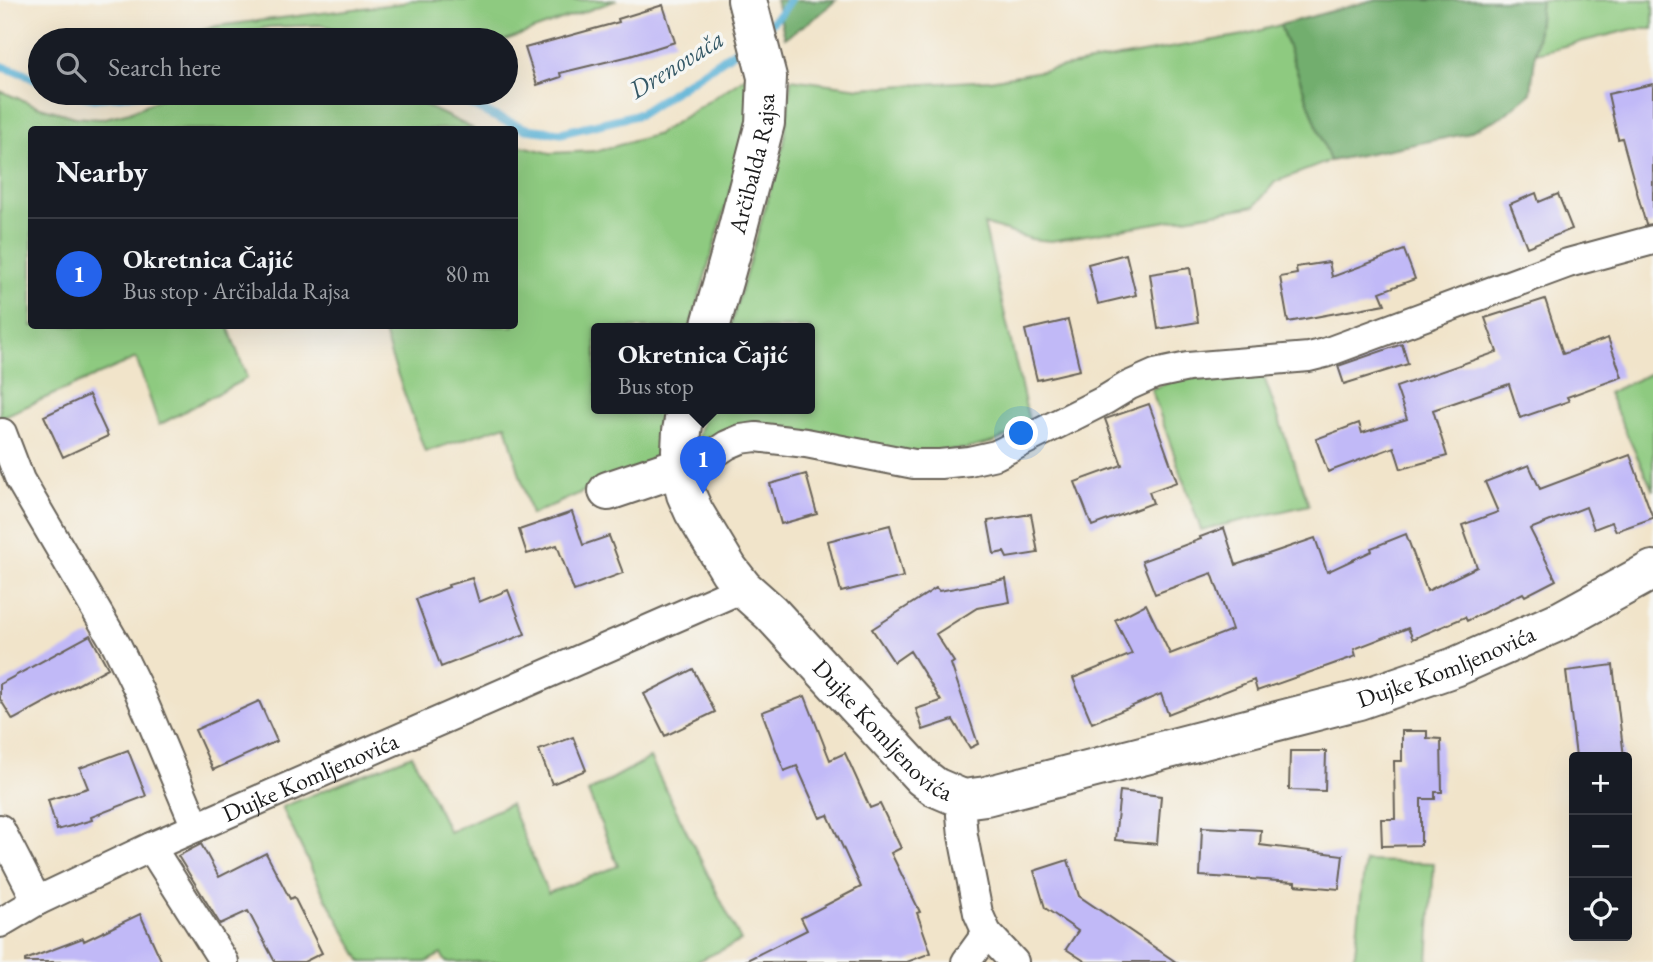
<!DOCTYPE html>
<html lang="en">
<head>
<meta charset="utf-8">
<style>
  :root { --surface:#171b24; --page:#20242c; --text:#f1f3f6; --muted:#9ea1a6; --line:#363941; --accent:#2563eb }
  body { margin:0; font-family:"EB Garamond",serif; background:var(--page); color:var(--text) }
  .controls { position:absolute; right:21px; bottom:21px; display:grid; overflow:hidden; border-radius:7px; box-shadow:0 7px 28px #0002 }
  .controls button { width:63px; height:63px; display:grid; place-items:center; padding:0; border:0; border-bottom:2px solid var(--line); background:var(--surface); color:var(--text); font:35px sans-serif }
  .you { position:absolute; left:1022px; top:434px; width:24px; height:24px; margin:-18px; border:5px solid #fff; border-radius:50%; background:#1a73e8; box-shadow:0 0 0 10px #1a73e833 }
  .badge { display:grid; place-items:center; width:46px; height:46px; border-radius:50%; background:var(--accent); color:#fff; font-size:23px; font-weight:700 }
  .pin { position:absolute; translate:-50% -58px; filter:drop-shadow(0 2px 4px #0008) }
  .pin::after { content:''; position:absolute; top:37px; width:24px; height:21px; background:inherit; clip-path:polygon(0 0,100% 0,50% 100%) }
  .popup { position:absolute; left:591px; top:323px; width:224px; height:91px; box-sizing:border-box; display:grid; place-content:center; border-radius:7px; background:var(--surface); filter:drop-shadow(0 2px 5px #0005); font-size:23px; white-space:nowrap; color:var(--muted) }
  .popup b { font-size:26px; color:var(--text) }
  .popup::after { content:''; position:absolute; left:50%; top:100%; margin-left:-14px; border:14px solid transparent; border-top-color:var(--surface) }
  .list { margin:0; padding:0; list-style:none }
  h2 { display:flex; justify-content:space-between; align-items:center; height:91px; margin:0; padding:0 28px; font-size:30px }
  h2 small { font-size:23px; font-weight:400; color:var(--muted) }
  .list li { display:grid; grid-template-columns:46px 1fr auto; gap:21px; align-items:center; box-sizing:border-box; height:112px; padding:0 28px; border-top:2px solid var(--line) }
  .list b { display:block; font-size:26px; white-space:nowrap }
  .list p { margin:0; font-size:23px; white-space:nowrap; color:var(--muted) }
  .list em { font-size:23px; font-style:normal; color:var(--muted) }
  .icon { flex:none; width:38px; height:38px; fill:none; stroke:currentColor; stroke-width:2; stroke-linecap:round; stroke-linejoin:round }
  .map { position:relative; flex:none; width:1653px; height:962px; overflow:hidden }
  .search { position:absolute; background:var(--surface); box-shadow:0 7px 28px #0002; left:28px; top:28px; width:490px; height:77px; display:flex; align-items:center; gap:18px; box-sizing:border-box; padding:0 24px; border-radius:38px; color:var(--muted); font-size:26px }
  .panel { position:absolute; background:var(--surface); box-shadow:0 7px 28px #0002; left:28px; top:126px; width:490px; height:203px; border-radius:7px }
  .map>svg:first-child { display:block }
</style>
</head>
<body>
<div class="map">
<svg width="1653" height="962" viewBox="0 0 1653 962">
  <rect width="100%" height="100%" fill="#f6f6f2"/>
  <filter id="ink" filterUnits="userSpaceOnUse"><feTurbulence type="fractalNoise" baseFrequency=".0143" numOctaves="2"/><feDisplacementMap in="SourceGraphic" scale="14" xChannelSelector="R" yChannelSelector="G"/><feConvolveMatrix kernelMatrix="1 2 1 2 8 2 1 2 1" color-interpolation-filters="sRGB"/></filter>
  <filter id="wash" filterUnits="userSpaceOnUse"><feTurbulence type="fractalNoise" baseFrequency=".00686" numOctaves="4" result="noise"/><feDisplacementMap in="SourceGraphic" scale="28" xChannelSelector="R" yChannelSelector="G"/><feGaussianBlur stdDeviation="1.57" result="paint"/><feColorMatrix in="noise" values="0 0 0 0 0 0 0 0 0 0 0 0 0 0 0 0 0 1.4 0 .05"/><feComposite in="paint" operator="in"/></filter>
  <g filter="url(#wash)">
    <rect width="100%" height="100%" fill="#f1e4ca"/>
    <path fill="#8eca80" stroke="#55734e" stroke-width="2" d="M 411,0 L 617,0 L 506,40 L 366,40 L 323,25 L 269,27 L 234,35 L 218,40 L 103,40 L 102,30 L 192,33 L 217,26 L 403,3 Z
      M 1541,0 L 1653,0 L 1653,29 L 1633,29 L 1536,53 Z
      M 1280,25 L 1330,161 L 1275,182 L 1255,206 L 1051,241 L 1031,239 L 984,224 L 1030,425 L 994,442 L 966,449 L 926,453 L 703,445 L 698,436 L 706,408 L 810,408 L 810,328 L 730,328 L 784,143 L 791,79 L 860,88 L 990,80 L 1243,35 Z
      M 753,72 L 753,103 L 740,158 L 690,328 L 596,328 L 596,408 L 672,408 L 656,459 L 531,515 L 506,425 L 425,452 L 391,356 L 382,326 L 514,326 L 515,144 L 550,153 L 598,151 L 658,134 Z
      M 0,91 L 37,106 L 75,117 L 101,119 L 130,112 L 173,93 L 399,93 L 474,129 L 32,130 L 32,326 L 228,326 L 247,378 L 159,425 L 136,358 L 0,418 Z
      M 1653,372 L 1653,491 L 1608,393 Z
      M 1263,374 L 1309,505 L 1201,530 L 1151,389 L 1178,379 Z
      M 412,755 L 449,832 L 510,804 L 548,893 L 618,866 L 588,792 L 650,758 L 741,941 L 696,962 L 446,962 L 441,954 L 426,962 L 362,962 L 323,893 L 282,807 Z
      M 1365,861 L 1434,863 L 1428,962 L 1354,962 Z"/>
    <path fill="#72ae6e" stroke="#476545" stroke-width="2" d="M 776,0 L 836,0 L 819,15 L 785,38 Z
      M 1373,0 L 1541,0 L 1531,93 L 1503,116 L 1465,134 L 1330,161 L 1280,25 Z"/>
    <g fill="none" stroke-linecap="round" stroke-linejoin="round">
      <path stroke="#58b1d5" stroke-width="9" d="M 766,28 L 781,13 L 790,0
        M 0,66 L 23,73 L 40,82
        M 69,93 L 94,98 L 143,93
        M 449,93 L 491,115 L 526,129 L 561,133 L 640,114 L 747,43"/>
    </g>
    <g id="blocks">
      <path fill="#c1b9f7" d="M 663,5 L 675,42 L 630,56 L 560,73 L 561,77 L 537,85 L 525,48 L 619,22 L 618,19 Z
        M 1653,84 L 1653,224 L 1646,225 L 1622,138 L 1618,139 L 1608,94 Z
        M 1536,193 L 1539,202 L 1558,194 L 1572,229 L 1527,247 L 1510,204 Z
        M 1404,250 L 1415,279 L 1380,292 L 1385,304 L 1288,322 L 1280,277 L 1297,274 L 1296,267 L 1329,262 L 1332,277 Z
        M 1126,254 L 1136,295 L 1098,304 L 1088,264 Z
        M 1190,268 L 1198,322 L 1158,329 L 1150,274 Z
        M 1545,299 L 1563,354 L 1608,338 L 1622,377 L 1567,397 L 1569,401 L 1520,418 L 1509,384 L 1433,410 L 1447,456 L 1401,469 L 1394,447 L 1328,472 L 1316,439 L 1359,423 L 1362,433 L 1407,419 L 1396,387 L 1497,352 L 1485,318 Z
        M 1068,320 L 1080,370 L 1037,380 L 1025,330 Z
        M 1402,344 L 1408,364 L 1344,384 L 1338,366 Z
        M 89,395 L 108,436 L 63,457 L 44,416 Z
        M 1149,404 L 1177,482 L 1149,492 L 1153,503 L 1092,526 L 1075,482 L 1122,465 L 1105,419 Z
        M 1630,455 L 1653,518 L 1616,531 L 1612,522 L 1594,529 L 1586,507 L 1530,529 L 1556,580 L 1525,596 L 1523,593 L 1467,621 L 1465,617 L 1413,639 L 1408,628 L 1354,649 L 1356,656 L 1257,691 L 1254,680 L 1168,714 L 1161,694 L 1092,723 L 1073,678 L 1132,654 L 1115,620 L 1146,604 L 1170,654 L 1232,630 L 1212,573 L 1155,594 L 1142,561 L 1201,539 L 1200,537 L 1224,528 L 1236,565 L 1315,538 L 1327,572 L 1372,551 L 1371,548 L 1406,534 L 1427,591 L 1477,567 L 1462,525 L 1498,512 L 1485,482 L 1529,465 L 1540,489 Z
        M 806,474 L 817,514 L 781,524 L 770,484 Z
        M 572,512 L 583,545 L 609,536 L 623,573 L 574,591 L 557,545 L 527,554 L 519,530 Z
        M 1031,514 L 1038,553 L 1007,558 L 1004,552 L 994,554 L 988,521 Z
        M 890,525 L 903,577 L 841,592 L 828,541 Z
        M 472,578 L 479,602 L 508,590 L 525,634 L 441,667 L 416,599 L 449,587 L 448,585 Z
        M 1006,579 L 1010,602 L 977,608 L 936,634 L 954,662 L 951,664 L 978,744 L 970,748 L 953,720 L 923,730 L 916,709 L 941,701 L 910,651 L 894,662 L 872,629 L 936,588 L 939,591 Z
        M 90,635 L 108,668 L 13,720 L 0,699 L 0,684 Z
        M 1613,665 L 1624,757 L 1576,757 L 1566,671 Z
        M 693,669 L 715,712 L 665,736 L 644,694 Z
        M 805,696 L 830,760 L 845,753 L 870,808 L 880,804 L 901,848 L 891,853 L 920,912 L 917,913 L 931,953 L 907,962 L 743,962 L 807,930 L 801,918 L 861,887 L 828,815 L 820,818 L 797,766 L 784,771 L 762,712 Z
        M 259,701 L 277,741 L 213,770 L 195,730 Z
        M 1402,731 L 1427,731 L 1427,738 L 1441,739 L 1442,792 L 1435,792 L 1435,799 L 1421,799 L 1421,845 L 1382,846 L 1381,819 L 1395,819 L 1394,761 L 1402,761 Z
        M 573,737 L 586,770 L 552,784 L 539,750 Z
        M 128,750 L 146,796 L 91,817 L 92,820 L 57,830 L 48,800 L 88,788 L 80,768 Z
        M 1290,751 L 1326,751 L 1325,791 L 1289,790 Z
        M 1120,791 L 1161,796 L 1157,844 L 1115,840 Z
        M 1202,827 L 1261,830 L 1260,845 L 1343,855 L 1339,889 L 1295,885 L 1295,882 L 1200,876 Z
        M 201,844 L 219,877 L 266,853 L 290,899 L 294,897 L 322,953 L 304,962 L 275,962 L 248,911 L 220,924 L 178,856 Z
        M 1068,860 L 1079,896 L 1176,962 L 1086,962 L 1066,949 L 1078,931 L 1045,908 L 1034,871 Z
        M 140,914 L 162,962 L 25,962 L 25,960 L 83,938 L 84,941 Z"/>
    </g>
  </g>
  <g filter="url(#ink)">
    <use href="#blocks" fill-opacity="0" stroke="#676259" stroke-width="2"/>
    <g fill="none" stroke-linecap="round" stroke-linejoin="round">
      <defs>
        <g id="street">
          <path d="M 2,433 L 20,480 L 117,646 L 138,689 L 196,827"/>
          <path d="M 682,475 L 727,445 L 741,439 L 756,437 L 806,443 L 914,464 L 940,464 L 969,461 L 996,455 L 1105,400 L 1128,386 L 1155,374 L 1188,367 L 1309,357 L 1325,353 L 1568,263 L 1653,240"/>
          <path d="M 963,799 L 961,815 L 963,836 L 978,913 L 987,933 L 1014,962"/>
          <path d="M 0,829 L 37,901"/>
          <path d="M 151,847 L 224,962"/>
          <path id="s1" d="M 0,923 L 37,901 L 151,847 L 743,588"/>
          <path d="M 966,962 L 987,933"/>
        </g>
        <g id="secondary">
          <path id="s2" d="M 710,328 L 736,235 L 765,123 L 767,77 L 747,0"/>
          <path id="s3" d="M 686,408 L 682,431 L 681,450 L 682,475 L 686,494 L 694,512 L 729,570 L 743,588 L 771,613 L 922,777 L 935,787 L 963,799 L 986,796 L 1359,700 L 1455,667 L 1562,620 L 1653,570"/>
          <path d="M 608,491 L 682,466"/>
        </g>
      </defs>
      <use href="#street" stroke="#676259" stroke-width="32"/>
      <use href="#secondary" stroke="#676259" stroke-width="42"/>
      <use href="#street" stroke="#fff" stroke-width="28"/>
      <use href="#secondary" stroke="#fff" stroke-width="38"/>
    </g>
  </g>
  <g text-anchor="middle" stroke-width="7" stroke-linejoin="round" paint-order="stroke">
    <g font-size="24" fill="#1c1c1c" stroke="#f6f6f2">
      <text dy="8" stroke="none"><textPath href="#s2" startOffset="170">Arčibalda Rajsa</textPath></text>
      <text dy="8" stroke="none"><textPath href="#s3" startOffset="1006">Dujke Komljenovića</textPath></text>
      <text dy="8" stroke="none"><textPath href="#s3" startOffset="397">Dujke Komljenovića</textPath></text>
      <text dy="8" stroke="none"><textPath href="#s1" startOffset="343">Dujke Komljenovića</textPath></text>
    </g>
    <g font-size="26" font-style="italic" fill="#345866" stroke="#f6f6f2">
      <text transform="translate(676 64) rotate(-32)" y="9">Drenovača</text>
    </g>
  </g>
</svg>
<div class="controls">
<button>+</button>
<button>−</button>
<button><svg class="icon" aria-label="locate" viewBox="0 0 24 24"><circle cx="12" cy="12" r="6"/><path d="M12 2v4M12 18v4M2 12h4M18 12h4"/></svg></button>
</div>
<div class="you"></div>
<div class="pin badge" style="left:703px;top:494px">1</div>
<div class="popup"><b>Okretnica Čajić</b>Bus stop</div>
<div class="search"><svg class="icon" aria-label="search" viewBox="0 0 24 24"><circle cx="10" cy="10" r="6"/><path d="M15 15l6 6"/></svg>Search here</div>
<section class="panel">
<h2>Nearby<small></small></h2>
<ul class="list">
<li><span class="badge">1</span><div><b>Okretnica Čajić</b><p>Bus stop · Arčibalda Rajsa</p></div><em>80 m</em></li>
</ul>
</section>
</div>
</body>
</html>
